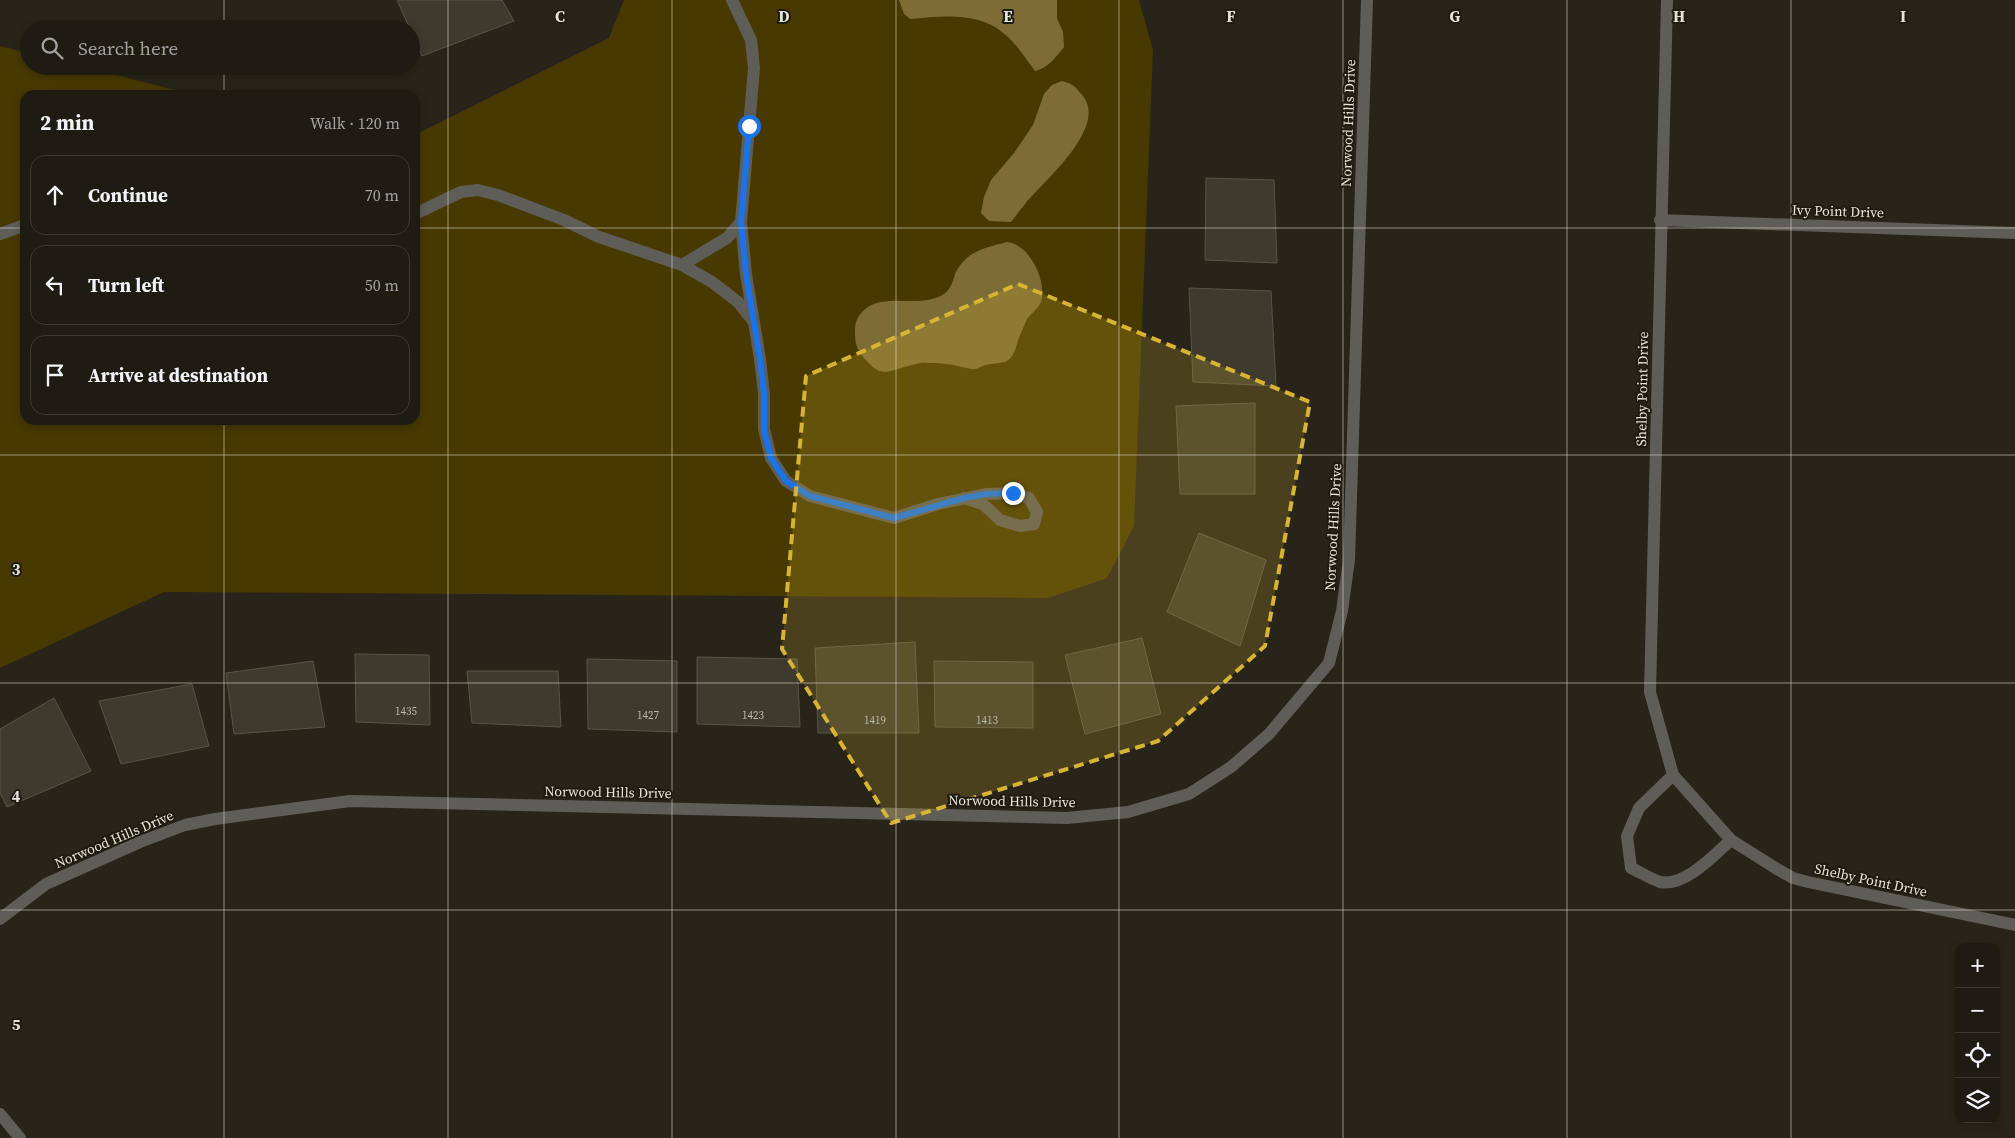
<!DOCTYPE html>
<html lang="en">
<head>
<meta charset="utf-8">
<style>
  :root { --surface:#1e1b13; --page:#26241c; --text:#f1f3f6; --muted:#a1a1a0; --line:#3c3933 }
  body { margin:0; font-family:"Source Serif 4",serif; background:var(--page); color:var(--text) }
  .controls { position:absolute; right:15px; bottom:15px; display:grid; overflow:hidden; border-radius:10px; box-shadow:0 2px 8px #0003 }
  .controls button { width:45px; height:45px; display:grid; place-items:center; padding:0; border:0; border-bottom:1px solid var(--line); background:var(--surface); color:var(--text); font:25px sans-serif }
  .stop { position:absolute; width:15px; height:15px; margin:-11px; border:4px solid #1a73e8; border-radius:50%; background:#fff }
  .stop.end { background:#1a73e8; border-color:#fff; box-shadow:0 1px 5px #0008 }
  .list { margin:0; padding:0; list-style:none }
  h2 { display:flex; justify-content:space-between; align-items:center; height:65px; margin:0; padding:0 20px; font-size:21px }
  h2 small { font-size:16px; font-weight:400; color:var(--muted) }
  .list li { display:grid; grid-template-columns:32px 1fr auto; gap:15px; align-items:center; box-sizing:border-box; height:80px; margin:0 10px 10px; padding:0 10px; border:1px solid var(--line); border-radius:15px }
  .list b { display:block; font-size:19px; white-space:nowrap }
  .list em { font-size:16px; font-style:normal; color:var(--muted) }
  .icon { flex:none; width:28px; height:28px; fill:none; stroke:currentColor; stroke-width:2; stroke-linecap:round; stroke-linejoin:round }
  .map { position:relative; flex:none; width:2015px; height:1138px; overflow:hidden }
  .search { position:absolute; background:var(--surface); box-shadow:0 2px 8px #0003; left:20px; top:20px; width:400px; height:55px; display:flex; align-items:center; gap:12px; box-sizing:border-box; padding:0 18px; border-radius:28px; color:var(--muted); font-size:19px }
  .panel { position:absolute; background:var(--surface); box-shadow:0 2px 8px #0003; left:20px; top:90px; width:400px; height:335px; border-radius:15px }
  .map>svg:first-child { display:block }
</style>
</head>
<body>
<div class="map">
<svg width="2015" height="1138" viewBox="0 0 2015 1138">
  <rect width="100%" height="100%" fill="#282419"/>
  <path fill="#483900" d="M 624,0 L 1139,0 L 1153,50 L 1134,526 L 1107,578 L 1048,598 L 164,592 L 0,668 L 0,46 L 29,53 L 29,66 L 81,66 L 194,95 L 25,95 L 25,420 L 415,420 L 415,135 L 609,38 Z"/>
  <path fill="#7d6c35" d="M 899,0 L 1057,0 L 1057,18 L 1063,32 L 1064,47 C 1057,56 1047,69 1035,71 C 1026,59 1018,46 1008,37 C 981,11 944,16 910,19 L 904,14 Z
    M 1062,81 C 1074,84 1075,87 1083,96 C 1108,128 1043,182 1025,204 C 1020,210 1016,216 1011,222 L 989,221 L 981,213 L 984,197 L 991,180 L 1014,153 L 1033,125 L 1044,94 L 1052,85 Z
    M 1007,242 C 1029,244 1045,278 1042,298 C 1041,307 1032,312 1027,319 C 1025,324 1023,328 1021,333 C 1016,342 1016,358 1005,362 C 998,364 990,363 983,366 C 979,367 977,370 972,369 C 960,367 948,363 935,363 C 929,363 922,362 916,364 C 888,370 882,382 861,354 C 855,346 855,339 855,329 C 855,315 868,304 881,302 C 903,298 925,306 944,294 C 951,289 953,281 955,274 C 966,251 984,248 1007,242 Z"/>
  <path fill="#3e3a2e" stroke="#585447" d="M 397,0 L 502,0 L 514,21 L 422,56 Z
    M 1206,178 L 1274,180 L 1277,263 L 1205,260 Z
    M 1189,288 L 1271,291 L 1276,386 L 1193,382 Z
    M 1255,403 L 1255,494 L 1180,494 L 1176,406 Z
    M 1199,533 L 1266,560 L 1240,646 L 1167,612 Z
    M 1142,638 L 1161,714 L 1085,734 L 1065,655 Z
    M 915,642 L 919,733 L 818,733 L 815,648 Z
    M 355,654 L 429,655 L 430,725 L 356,722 Z
    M 697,657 L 797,659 L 800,727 L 697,724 Z
    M 587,659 L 677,661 L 677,732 L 588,729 Z
    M 313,661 L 325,727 L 234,734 L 226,673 Z
    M 934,661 L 1033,662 L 1033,728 L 935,727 Z
    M 467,671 L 558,671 L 561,727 L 472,723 Z
    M 192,684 L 209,746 L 121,764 L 99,701 Z
    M 54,698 L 91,771 L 7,807 L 0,793 L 0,729 Z"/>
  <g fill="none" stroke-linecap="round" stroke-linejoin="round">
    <path stroke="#5f5d58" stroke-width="12" d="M 1667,0 L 1650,692 L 1673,775 L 1731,840 L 1777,869 L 1793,878 L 1808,882 L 2015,925
      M 415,214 L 461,192 L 478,190 L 498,195 L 564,220 L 599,237 L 682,265 L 712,282 L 738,302 L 754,322
      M 1660,220 L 2015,233
      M 741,222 L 746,274 L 760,359 L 764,394 L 764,429 L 771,458 L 786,481 L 810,496 L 894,518 L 938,504 L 986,494 L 1013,493 L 1029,498 L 1037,512 L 1034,524 L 1020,526 L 1000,520 L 983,504 L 964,498
      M 0,234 L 25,225
      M 682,265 L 727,238 L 741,222 L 754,68 L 751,40 L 732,0
      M 1673,775 L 1639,808 L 1627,836 L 1631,868 C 1640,872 1651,879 1660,882 C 1685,887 1714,855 1731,840
      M 0,919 L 46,884 L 140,842 L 185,825 L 215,819 L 350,801 L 1067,818 L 1128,812 L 1189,794 L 1231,767 L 1269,734 L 1329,663 L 1342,611 L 1349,560 L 1367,0
      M 0,1114 L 20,1138"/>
  </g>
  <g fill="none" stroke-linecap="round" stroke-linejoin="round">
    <path stroke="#1a73e8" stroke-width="6" d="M 749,126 L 741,222 L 746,274 L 760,359 L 764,394 L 764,430 L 771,458 L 786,481 L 810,496 L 894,518 L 964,498 L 986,494 L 1013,493"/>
  </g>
  <path fill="#d7b434" fill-opacity="0.2" stroke="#d7b434" stroke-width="4" stroke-dasharray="10 6" stroke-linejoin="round" d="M 1018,284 L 1310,402 L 1265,646 L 1158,741 L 891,823 L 782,649 L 806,376 Z"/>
  <path fill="none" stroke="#e5e3db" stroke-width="1" stroke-opacity="0.55" d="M 224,0 L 224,29M 448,0 L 448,1138M 672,0 L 672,1138M 896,0 L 896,1138M 1119,0 L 1119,1138M 1343,0 L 1343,1138M 1567,0 L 1567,1138M 1791,0 L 1791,1138M 224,66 L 224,95M 0,228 L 25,228M 415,228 L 2015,228M 224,420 L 224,1138M 0,455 L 2015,455M 0,683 L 2015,683M 0,910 L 2015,910"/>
  <g text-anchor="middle" stroke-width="4" stroke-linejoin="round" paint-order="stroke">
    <g font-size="11" fill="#bbb9b0">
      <text x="406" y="715">1435</text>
      <text x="648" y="719">1427</text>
      <text x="753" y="719">1423</text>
      <text x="875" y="724">1419</text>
      <text x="987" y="724">1413</text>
    </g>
    <g font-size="14" fill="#e5e3db" stroke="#1e1b10">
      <text transform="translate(1348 123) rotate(-88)" y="5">Norwood Hills Drive</text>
      <text transform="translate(1838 211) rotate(2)" y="5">Ivy Point Drive</text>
      <text transform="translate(1642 389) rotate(-89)" y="5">Shelby Point Drive</text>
      <text transform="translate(1333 527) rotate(-87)" y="5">Norwood Hills Drive</text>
      <text transform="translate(608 792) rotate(1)" y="5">Norwood Hills Drive</text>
      <text transform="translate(1012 801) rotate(1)" y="5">Norwood Hills Drive</text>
      <text transform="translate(114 839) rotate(-23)" y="5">Norwood Hills Drive</text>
      <text transform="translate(1871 880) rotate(12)" y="5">Shelby Point Drive</text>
    </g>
  </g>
  <g font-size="16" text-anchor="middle" font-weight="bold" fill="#e5e3db" stroke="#1e1b10" stroke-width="4" stroke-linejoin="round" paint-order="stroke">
    <text x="560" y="22">C</text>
    <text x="784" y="22">D</text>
    <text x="1008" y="22">E</text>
    <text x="1231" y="22">F</text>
    <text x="1455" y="22">G</text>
    <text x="1679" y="22">H</text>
    <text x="1903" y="22">I</text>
    <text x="16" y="575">3</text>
    <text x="16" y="802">4</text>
    <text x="16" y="1030">5</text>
  </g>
</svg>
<div class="controls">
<button>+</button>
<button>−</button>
<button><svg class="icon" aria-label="locate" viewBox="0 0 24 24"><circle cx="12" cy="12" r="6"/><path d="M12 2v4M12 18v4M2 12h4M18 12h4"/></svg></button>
<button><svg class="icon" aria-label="layers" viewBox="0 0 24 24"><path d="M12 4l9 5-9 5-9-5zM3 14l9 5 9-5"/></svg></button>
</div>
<div class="stop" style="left:749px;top:126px"></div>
<div class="stop end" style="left:1013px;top:493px"></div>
<div class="search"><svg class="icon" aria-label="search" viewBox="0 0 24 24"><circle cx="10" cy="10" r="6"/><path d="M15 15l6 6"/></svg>Search here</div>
<section class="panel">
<h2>2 min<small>Walk · 120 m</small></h2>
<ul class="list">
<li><svg class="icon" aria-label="ahead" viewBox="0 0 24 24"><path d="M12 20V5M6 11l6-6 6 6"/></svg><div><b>Continue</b></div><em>70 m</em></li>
<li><svg class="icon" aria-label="left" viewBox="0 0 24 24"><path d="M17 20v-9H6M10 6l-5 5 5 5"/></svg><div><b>Turn left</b></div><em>50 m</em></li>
<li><svg class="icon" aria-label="arrive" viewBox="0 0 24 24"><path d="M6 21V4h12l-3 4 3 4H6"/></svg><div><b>Arrive at destination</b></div></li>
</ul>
</section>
</div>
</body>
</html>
